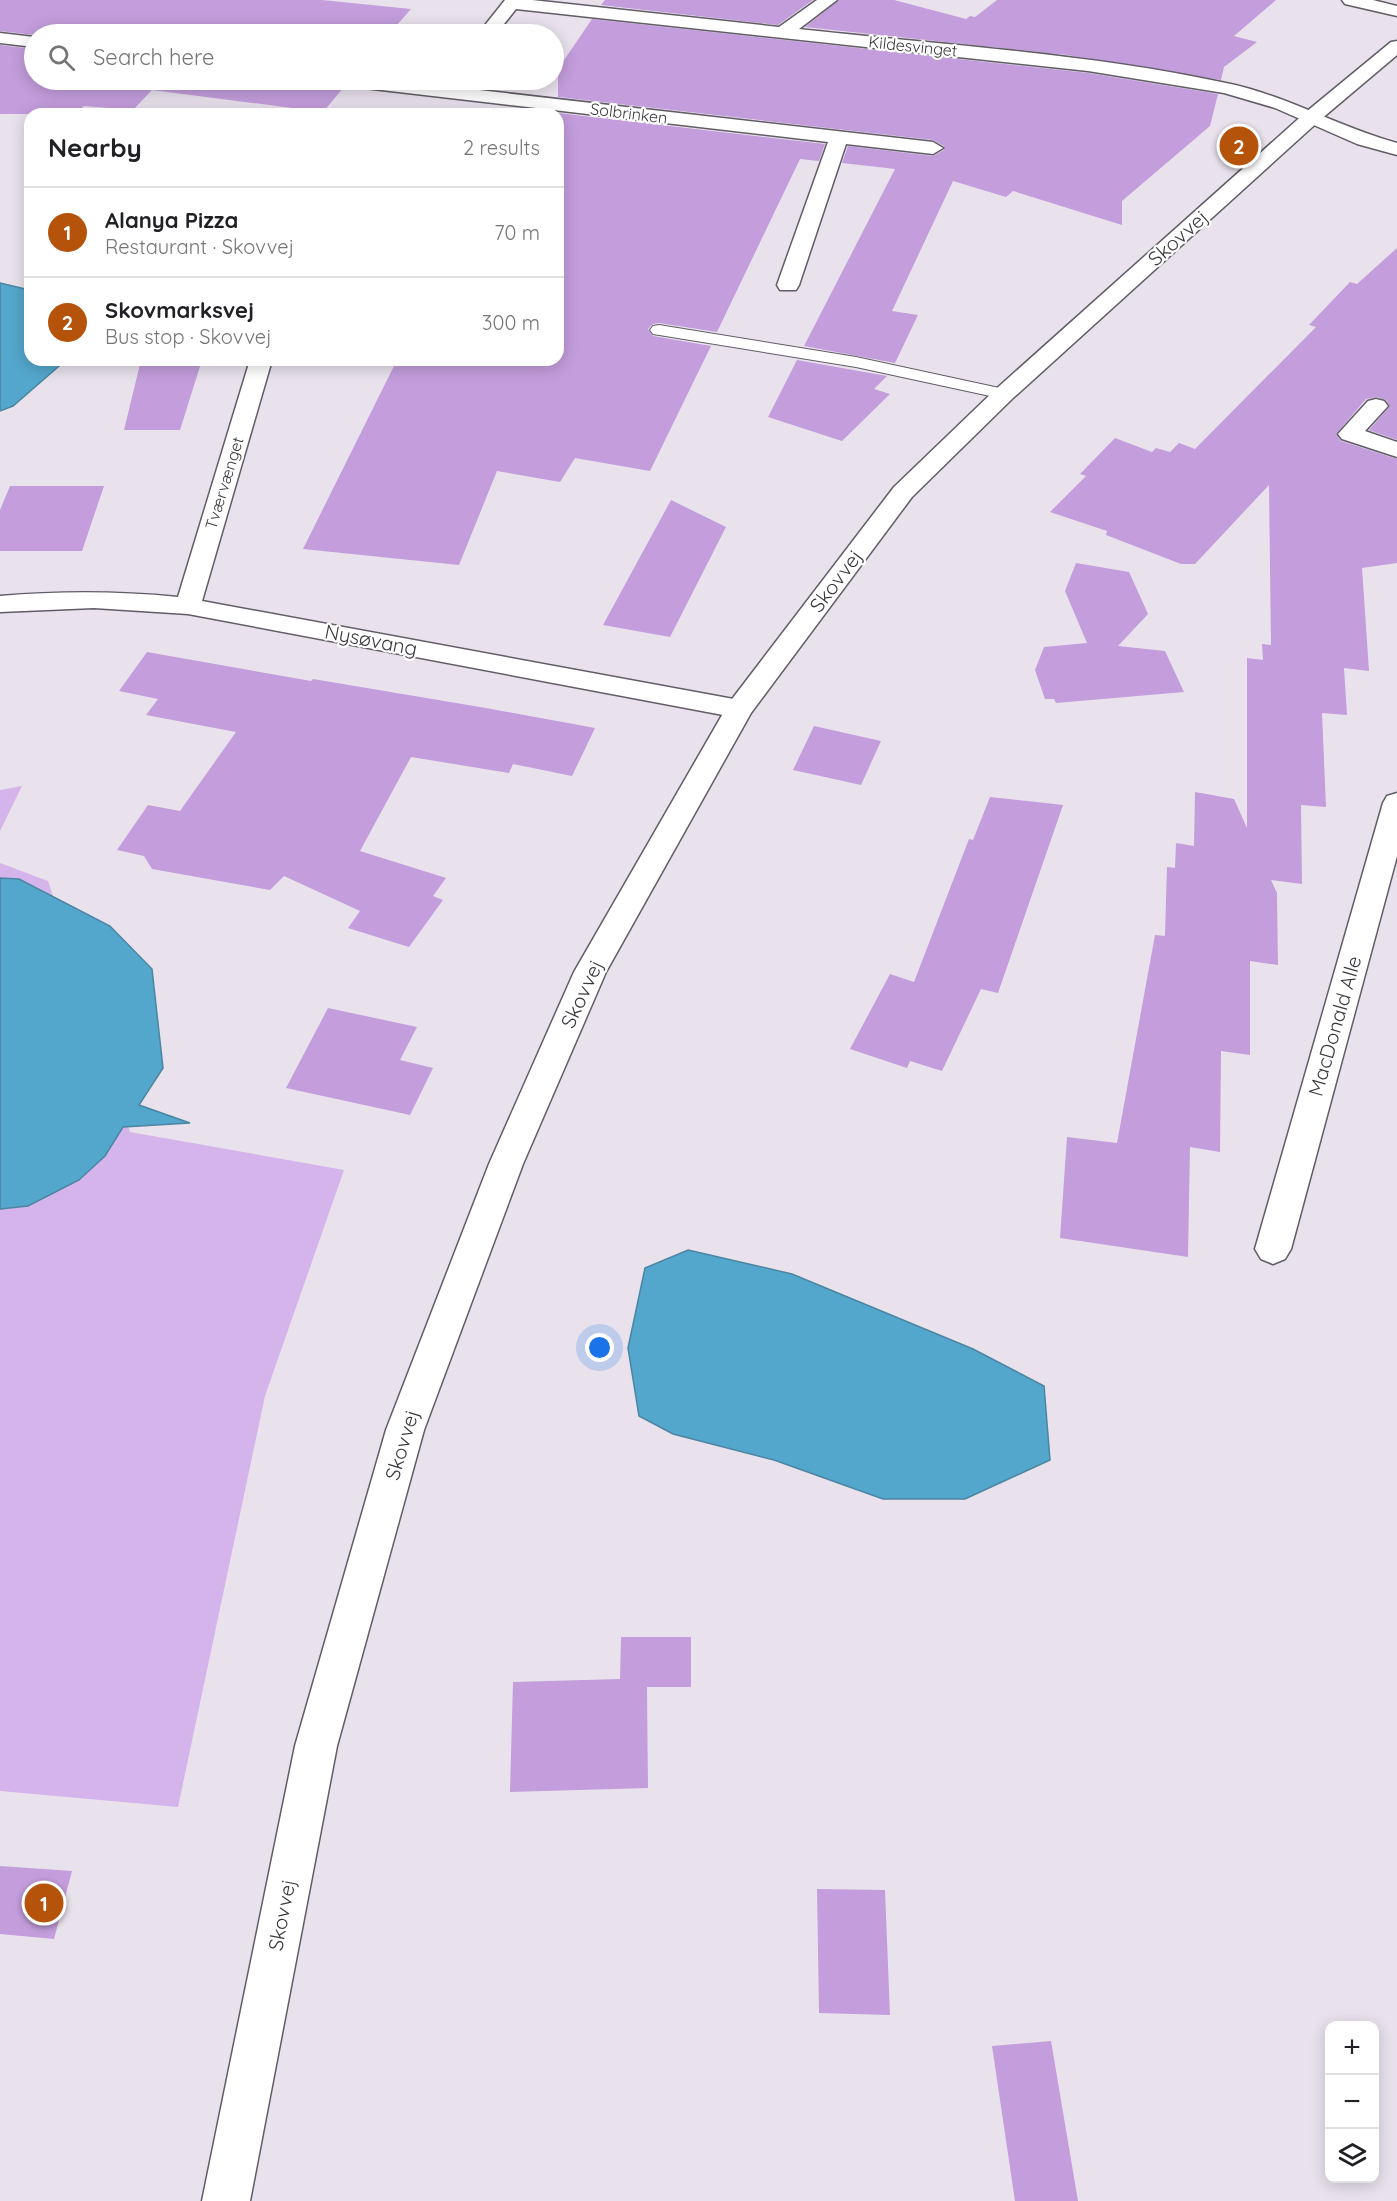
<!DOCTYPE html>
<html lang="en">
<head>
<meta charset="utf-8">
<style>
  :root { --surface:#fff; --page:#f2f2f2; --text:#202124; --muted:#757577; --line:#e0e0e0; --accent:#b45309 }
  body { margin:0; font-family:Quicksand,sans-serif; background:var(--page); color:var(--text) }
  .controls { position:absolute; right:18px; bottom:18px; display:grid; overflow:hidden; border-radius:12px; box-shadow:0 3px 15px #0003 }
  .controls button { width:54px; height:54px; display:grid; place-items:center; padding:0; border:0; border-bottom:2px solid var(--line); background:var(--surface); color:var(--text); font:30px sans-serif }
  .you { position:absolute; left:600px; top:1348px; width:21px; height:21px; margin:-15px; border:4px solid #fff; border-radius:50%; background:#1a73e8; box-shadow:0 0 0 9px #1a73e833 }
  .badge { display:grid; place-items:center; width:39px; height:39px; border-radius:50%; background:var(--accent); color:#fff; font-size:20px; font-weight:700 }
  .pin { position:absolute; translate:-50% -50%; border:3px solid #fff; box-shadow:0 2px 6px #0006 }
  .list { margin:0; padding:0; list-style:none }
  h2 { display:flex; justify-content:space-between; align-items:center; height:78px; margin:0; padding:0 24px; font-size:26px }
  h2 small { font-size:20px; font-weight:400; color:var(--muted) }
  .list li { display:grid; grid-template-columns:39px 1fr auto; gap:18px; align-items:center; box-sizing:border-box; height:90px; padding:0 24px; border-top:2px solid var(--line) }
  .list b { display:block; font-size:22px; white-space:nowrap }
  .list p { margin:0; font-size:20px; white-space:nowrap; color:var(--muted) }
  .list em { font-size:20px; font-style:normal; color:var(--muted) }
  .icon { flex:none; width:33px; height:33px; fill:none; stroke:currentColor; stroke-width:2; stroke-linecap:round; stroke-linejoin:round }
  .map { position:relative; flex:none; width:1397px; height:2201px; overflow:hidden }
  .search { position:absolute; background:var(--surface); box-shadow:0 3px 15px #0003; left:24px; top:24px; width:540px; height:66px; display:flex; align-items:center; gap:15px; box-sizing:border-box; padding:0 21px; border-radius:33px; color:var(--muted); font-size:22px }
  .panel { position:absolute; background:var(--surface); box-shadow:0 3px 15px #0003; left:24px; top:108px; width:540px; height:258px; border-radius:18px }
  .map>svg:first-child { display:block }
</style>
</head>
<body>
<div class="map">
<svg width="1397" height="2201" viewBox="0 0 1397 2201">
  <rect width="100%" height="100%" fill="#e9e2ed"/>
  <path fill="#d5b4ec" d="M 22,786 L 0,831 L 0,790 Z
    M 0,863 L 48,881 L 130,1132 L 344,1170 L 265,1396 L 178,1807 L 0,1791 Z"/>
  <path fill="#53a7cc" stroke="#4c85a1" stroke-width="1.5" d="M 0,283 L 30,290 L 30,360 L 66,360 L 13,406 L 0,411 Z
    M 0,878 L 19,879 L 110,926 L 152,969 L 163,1068 L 139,1105 L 190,1123 L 123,1127 L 105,1156 L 79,1180 L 28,1206 L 0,1209 Z
    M 688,1250 L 792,1274 L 973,1349 L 1044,1386 L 1050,1460 L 965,1499 L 883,1499 L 774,1460 L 673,1434 L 639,1416 L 628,1348 L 645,1268 Z"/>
  <path fill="#c39ddc" d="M 0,0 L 322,0 L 411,9 L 389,34 L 34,35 L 0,31 Z
    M 605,0 L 813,0 L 778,25 L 601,5 Z
    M 839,0 L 894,0 L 966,19 L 970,16 L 975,17 L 997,0 L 1276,0 L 1234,36 L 1257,42 L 1224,67 L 1221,80 L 1067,55 L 805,27 Z
    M 592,19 L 1088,73 L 1218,94 L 1210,126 L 1122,201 L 1122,225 L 1013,191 L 1006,197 L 953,181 L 892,311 L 918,315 L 895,363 L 804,346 L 895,169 L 842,163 L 848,146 L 933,156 L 944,150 L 944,146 L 933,140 L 558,97 L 558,69 Z
    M 0,45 L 34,49 L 34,80 L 336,80 L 344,87 L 323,112 L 152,90 L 133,110 L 84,106 L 75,114 L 0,114 Z
    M 558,113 L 825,144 L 819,161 L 800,159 L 717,332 L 659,323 L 653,324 L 648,329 L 653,336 L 711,346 L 650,471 L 575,458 L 560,482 L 497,471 L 459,565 L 303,549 L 397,360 L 558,360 Z
    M 1397,248 L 1397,440 L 1369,430 L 1390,406 L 1386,400 L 1377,397 L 1366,399 L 1336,434 L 1341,441 L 1397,459 L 1397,563 L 1362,568 L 1369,671 L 1344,668 L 1347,715 L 1322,713 L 1326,807 L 1301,805 L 1302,884 L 1271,880 L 1277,893 L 1278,965 L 1250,961 L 1250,1055 L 1221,1051 L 1220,1152 L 1190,1147 L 1188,1257 L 1060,1238 L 1067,1137 L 1117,1143 L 1155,935 L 1165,936 L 1167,867 L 1175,868 L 1176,843 L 1194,846 L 1195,792 L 1234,799 L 1247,828 L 1247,658 L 1263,660 L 1262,644 L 1271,645 L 1269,485 L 1195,564 L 1181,564 L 1106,535 L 1107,531 L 1050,512 L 1086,476 L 1080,474 L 1115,438 L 1152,452 L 1156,448 L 1170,452 L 1179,443 L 1195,449 L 1316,327 L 1309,325 L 1350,282 L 1357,284 Z
    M 141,360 L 202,360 L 180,430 L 124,430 Z
    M 797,360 L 887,376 L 874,389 L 890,394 L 842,441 L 768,417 Z
    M 10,486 L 104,486 L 82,551 L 0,551 L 0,510 Z
    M 671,500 L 726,527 L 670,637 L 603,625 Z
    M 1076,563 L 1129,572 L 1148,614 L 1118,646 L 1165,651 L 1184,692 L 1056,703 L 1054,699 L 1045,699 L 1035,670 L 1044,647 L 1087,643 L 1065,591 Z
    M 147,652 L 311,681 L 313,679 L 486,708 L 595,728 L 572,776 L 513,764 L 509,773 L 411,757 L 360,851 L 446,878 L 433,896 L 443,900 L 409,947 L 348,928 L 360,911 L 284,876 L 270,890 L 152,869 L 144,856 L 117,850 L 148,805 L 180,811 L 236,732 L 146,715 L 158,699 L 119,691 Z
    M 814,726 L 881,741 L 861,785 L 793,770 Z
    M 990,797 L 1063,805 L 998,993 L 981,989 L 942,1071 L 910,1061 L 907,1068 L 850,1049 L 890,974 L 914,982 L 969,839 L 973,840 Z
    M 328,1008 L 417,1027 L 400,1060 L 433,1068 L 410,1115 L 286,1088 Z
    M 621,1637 L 691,1637 L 691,1687 L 647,1687 L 648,1788 L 510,1792 L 513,1682 L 620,1679 Z
    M 0,1866 L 72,1871 L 54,1939 L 0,1934 Z
    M 817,1889 L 885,1890 L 890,2015 L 819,2013 Z
    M 1051,2041 L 1078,2201 L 1015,2201 L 992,2046 Z"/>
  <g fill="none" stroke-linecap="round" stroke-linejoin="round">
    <defs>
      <path id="service" d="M 659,325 L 856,357 L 1004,389 L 1013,394 L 1004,399 L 856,367 L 653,334 L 650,330 L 653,326 Z"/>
      <path id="minor" d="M 505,0 L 532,0 L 779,27 L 817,0 L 837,0 L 799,29 C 941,45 1086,53 1226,83 C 1286,95 1338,127 1397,143 L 1397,155 L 1357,144 L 1275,108 L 1224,93 L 1088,71 L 516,9 L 496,34 L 478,34 Z
        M 1342,0 L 1373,0 L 1397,6 L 1397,16 L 1345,4 Z
        M 0,33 L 34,37 L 34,47 L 0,43 Z
        M 338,80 L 391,80 L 933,142 L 943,148 L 933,154 L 846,144 L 799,285 L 796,290 L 780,290 L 777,285 L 828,142 L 347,86 Z
        M 250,360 L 272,360 L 202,601 L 739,700 L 749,703 L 753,709 L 749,715 L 739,718 L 188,614 L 94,608 L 0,612 L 0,596 C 59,591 118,591 178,597 Z
        M 1376,399 L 1384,401 L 1388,406 L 1365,431 L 1397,442 L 1397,457 L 1342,439 L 1338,434 L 1368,401 Z
        M 1397,793 L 1397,856 L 1291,1249 L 1285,1259 L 1273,1264 L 1261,1259 L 1255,1249 L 1383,803 L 1387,796 Z"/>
      <path id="tertiary" d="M 1397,41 L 1397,55 L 1320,120 L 1012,399 L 912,497 L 751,713 L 606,972 L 523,1164 L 424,1430 L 337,1746 L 250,2201 L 202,2201 L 295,1746 L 386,1430 L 489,1164 L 574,972 L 729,703 L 894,487 L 996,389 L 1306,112 L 1391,42 Z"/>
    </defs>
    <use href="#service" stroke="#615c65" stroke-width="2"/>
    <use href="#minor" stroke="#615c65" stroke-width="3"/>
    <use href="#tertiary" stroke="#615c65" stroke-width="3"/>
    <use href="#service" fill="#fff" fill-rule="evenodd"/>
    <use href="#minor" fill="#fff" fill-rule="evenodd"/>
    <use href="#tertiary" fill="#fff" fill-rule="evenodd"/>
  </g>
  <g text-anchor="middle" stroke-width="4.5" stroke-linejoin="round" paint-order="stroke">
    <g font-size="16" fill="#3a373c" stroke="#fff">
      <text transform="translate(913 46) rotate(6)" y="6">Kildesvinget</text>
      <text transform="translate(629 113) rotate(7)" y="6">Solbrinken</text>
      <text transform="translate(224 483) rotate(-73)" y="6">Tværvænget</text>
    </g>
    <g font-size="20" fill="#3a373c" stroke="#fff">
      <text transform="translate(1178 238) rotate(-42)" y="7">Skovvej</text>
      <text transform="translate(836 581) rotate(-53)" y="7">Skovvej</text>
      <text transform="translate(371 640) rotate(11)" y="7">Nysøvang</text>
      <text transform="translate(582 994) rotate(-65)" y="7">Skovvej</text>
      <text transform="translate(1335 1026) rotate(-74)" y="7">MacDonald Alle</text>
      <text transform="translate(402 1445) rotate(-73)" y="7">Skovvej</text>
      <text transform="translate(282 1915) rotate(-79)" y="7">Skovvej</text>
    </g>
  </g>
</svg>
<div class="controls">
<button>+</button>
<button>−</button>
<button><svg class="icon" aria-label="layers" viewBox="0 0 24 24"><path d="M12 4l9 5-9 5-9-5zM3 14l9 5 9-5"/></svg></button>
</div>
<div class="you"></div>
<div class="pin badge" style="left:44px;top:1903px">1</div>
<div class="pin badge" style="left:1239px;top:146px">2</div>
<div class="search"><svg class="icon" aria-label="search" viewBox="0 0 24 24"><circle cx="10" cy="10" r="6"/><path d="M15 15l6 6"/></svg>Search here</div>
<section class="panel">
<h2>Nearby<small>2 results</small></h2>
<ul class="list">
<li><span class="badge">1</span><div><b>Alanya Pizza</b><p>Restaurant · Skovvej</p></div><em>70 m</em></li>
<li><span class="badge">2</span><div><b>Skovmarksvej</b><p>Bus stop · Skovvej</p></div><em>300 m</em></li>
</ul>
</section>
</div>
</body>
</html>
